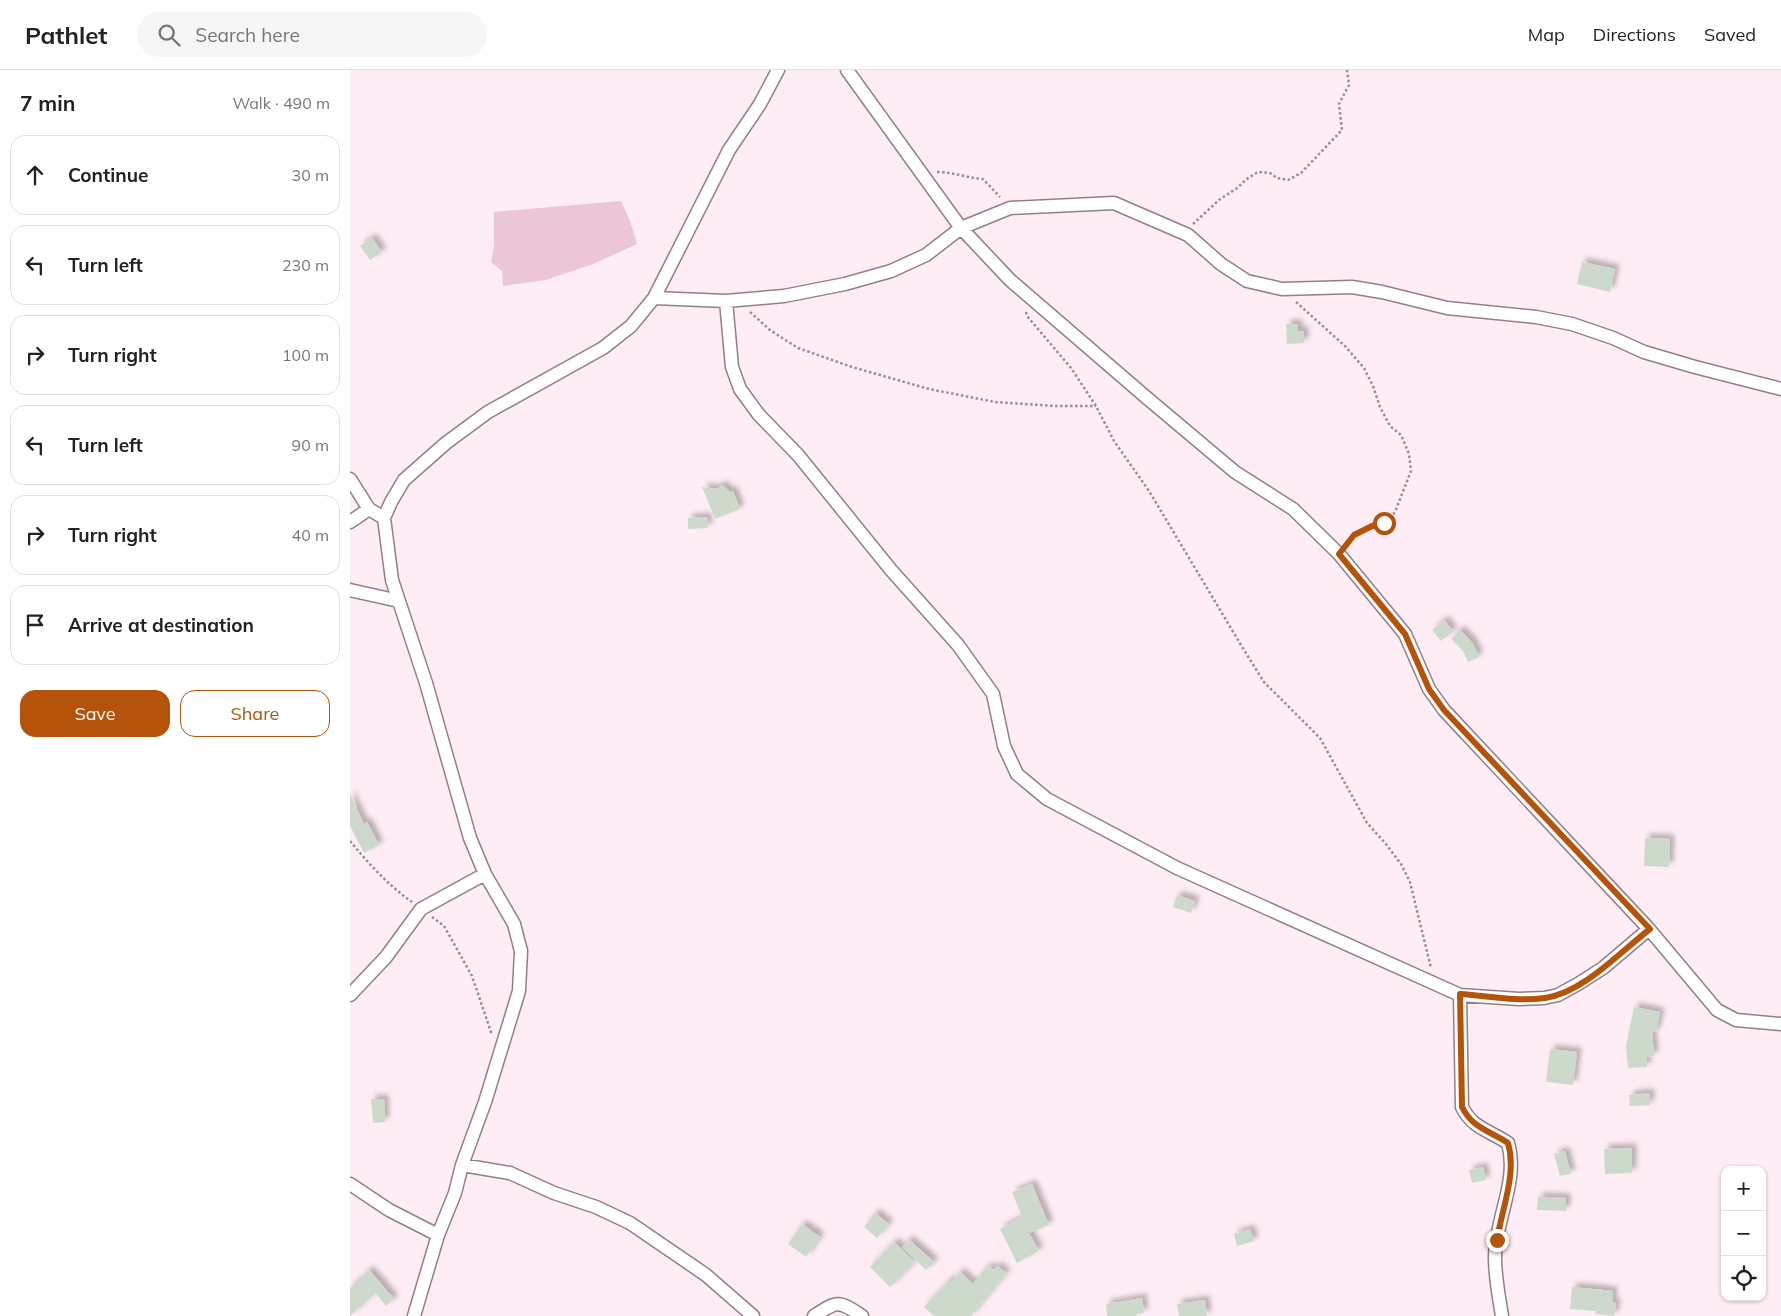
<!DOCTYPE html>
<html lang="en">
<head>
<meta charset="utf-8">
<style>
  :root { --surface:#fff; --page:#f6f6f6; --text:#222; --muted:#767676; --line:#e0e0e0; --accent:#b45309 }
  body { margin:0; font-family:Mulish,sans-serif; background:var(--page); color:var(--text) }
  .controls { position:absolute; right:15px; bottom:15px; display:grid; overflow:hidden; border-radius:10px; box-shadow:0 1px 4px #0004 }
  .controls button { width:45px; height:45px; display:grid; place-items:center; padding:0; border:0; border-bottom:1px solid var(--line); background:var(--surface); color:var(--text); font:25px sans-serif }
  .stop { position:absolute; width:15px; height:15px; margin:-11px; border:4px solid #b45309; border-radius:50%; background:#fff }
  .stop.end { background:#b45309; border-color:#fff; box-shadow:0 1px 5px #0008 }
  .list { margin:0; padding:0; list-style:none }
  h2 { display:flex; justify-content:space-between; align-items:center; height:65px; margin:0; padding:0 20px; font-size:21px }
  h2 small { font-size:16px; font-weight:400; color:var(--muted) }
  .list li { display:grid; grid-template-columns:32px 1fr auto; gap:15px; align-items:center; box-sizing:border-box; height:80px; margin:0 10px 10px; padding:0 10px; border:1px solid var(--line); border-radius:15px }
  .list b { display:block; font-size:19px; white-space:nowrap }
  .list em { font-size:16px; font-style:normal; color:var(--muted) }
  .actions { display:flex; gap:10px; padding:15px 20px }
  .actions a { flex:1; padding:11px 0; border:1px solid var(--accent); border-radius:15px; text-align:center; font-size:18px; color:var(--accent) }
  .actions .main { background:var(--accent); color:#fff }
  .icon { flex:none; width:28px; height:28px; fill:none; stroke:currentColor; stroke-width:2; stroke-linecap:round; stroke-linejoin:round }
  .map { position:relative; flex:none; width:1431px; height:1246px; overflow:hidden }
  header { display:flex; align-items:center; gap:30px; box-sizing:border-box; height:70px; padding:0 25px; background:var(--surface); border-bottom:1px solid var(--line) }
  header strong { font-size:24px }
  nav { display:flex; gap:28px; margin-inline-start:auto; font-size:18px }
  .search { width:350px; height:45px; background:var(--page); display:flex; align-items:center; gap:12px; box-sizing:border-box; padding:0 18px; border-radius:28px; color:var(--muted); font-size:19px }
  main { display:flex }
  aside { flex:1; background:var(--surface) }
  .map>svg:first-child { display:block }
</style>
</head>
<body>
<header>
<strong>Pathlet</strong>
<div class="search"><svg class="icon" aria-label="search" viewBox="0 0 24 24"><circle cx="10" cy="10" r="6"/><path d="M15 15l6 6"/></svg>Search here</div>
<nav><a>Map</a><a>Directions</a><a>Saved</a></nav>
</header>
<main>
<aside>
<h2>7 min<small>Walk · 490 m</small></h2>
<ul class="list">
<li><svg class="icon" aria-label="ahead" viewBox="0 0 24 24"><path d="M12 20V5M6 11l6-6 6 6"/></svg><div><b>Continue</b></div><em>30 m</em></li>
<li><svg class="icon" aria-label="left" viewBox="0 0 24 24"><path d="M17 20v-9H6M10 6l-5 5 5 5"/></svg><div><b>Turn left</b></div><em>230 m</em></li>
<li><svg class="icon" aria-label="right" viewBox="0 0 24 24"><path d="M7 20v-9h11M14 6l5 5-5 5"/></svg><div><b>Turn right</b></div><em>100 m</em></li>
<li><svg class="icon" aria-label="left" viewBox="0 0 24 24"><path d="M17 20v-9H6M10 6l-5 5 5 5"/></svg><div><b>Turn left</b></div><em>90 m</em></li>
<li><svg class="icon" aria-label="right" viewBox="0 0 24 24"><path d="M7 20v-9h11M14 6l5 5-5 5"/></svg><div><b>Turn right</b></div><em>40 m</em></li>
<li><svg class="icon" aria-label="arrive" viewBox="0 0 24 24"><path d="M6 21V4h12l-3 4 3 4H6"/></svg><div><b>Arrive at destination</b></div></li>
</ul>
<div class="actions"><a class="main">Save</a><a>Share</a></div>
</aside>
<div class="map">
<svg width="1431" height="1246" viewBox="0 0 1431 1246">
  <defs>
    <filter id="shadow"><feDropShadow dx="4.5" dy="-4.5" stdDeviation="2.5" flood-color="#0004"/></filter>
  </defs>
  <rect width="100%" height="100%" fill="#feedf4"/>
  <path fill="#eac6d6" d="M 271,131 L 280,151 L 287,174 L 243,194 L 195,210 L 153,216 L 152,201 L 141,192 L 144,177 L 144,142 Z"/>
  <path fill="#cddacb" filter="url(#shadow)" d="M 22,168 L 32,182 L 20,190 L 10,176 Z
    M 1232,192 L 1265,199 L 1260,222 L 1227,214 Z
    M 936,254 L 948,254 L 948,261 L 954,261 L 954,273 L 937,274 Z
    M 372,415 L 380,422 L 383,421 L 390,439 L 365,449 L 352,417 L 366,419 Z
    M 357,447 L 358,458 L 338,459 L 338,448 Z
    M 1094,550 L 1103,561 L 1091,571 L 1082,560 Z
    M 1110,560 L 1122,572 L 1129,587 L 1118,592 L 1113,581 L 1101,569 Z
    M 0,724 L 14,754 L 17,752 L 29,775 L 14,783 L 0,756 Z
    M 1295,768 L 1320,769 L 1319,797 L 1294,796 Z
    M 827,825 L 845,831 L 841,843 L 823,837 Z
    M 1284,937 L 1310,942 L 1306,962 L 1302,961 L 1304,986 L 1296,987 L 1297,997 L 1278,998 L 1276,976 Z
    M 1200,979 L 1227,982 L 1223,1015 L 1196,1012 Z
    M 1300,1023 L 1300,1035 L 1280,1036 L 1279,1025 Z
    M 21,1029 L 34,1029 L 35,1052 L 23,1053 Z
    M 1282,1078 L 1282,1103 L 1255,1104 L 1254,1079 Z
    M 1215,1081 L 1221,1104 L 1210,1106 L 1204,1084 Z
    M 1133,1097 L 1136,1110 L 1122,1113 L 1119,1100 Z
    M 682,1114 L 699,1155 L 679,1163 L 689,1181 L 667,1193 L 650,1159 L 672,1147 L 662,1122 Z
    M 1188,1127 L 1216,1128 L 1216,1141 L 1187,1140 Z
    M 525,1143 L 539,1154 L 527,1168 L 514,1157 Z
    M 452,1154 L 470,1167 L 456,1187 L 438,1174 Z
    M 900,1159 L 904,1171 L 887,1176 L 884,1164 Z
    M 559,1170 L 584,1192 L 576,1200 L 552,1177 Z
    M 544,1172 L 565,1192 L 540,1217 L 520,1197 Z
    M 639,1196 L 644,1200 L 647,1196 L 656,1203 L 621,1246 L 584,1246 L 574,1237 L 599,1210 L 601,1212 L 610,1202 L 623,1214 L 635,1199 L 636,1200 Z
    M 19,1200 L 44,1229 L 36,1236 L 25,1223 L 0,1246 L 0,1218 L 7,1211 L 8,1212 L 13,1209 L 11,1207 Z
    M 1222,1217 L 1263,1221 L 1262,1232 L 1266,1233 L 1264,1246 L 1245,1244 L 1246,1241 L 1220,1239 Z
    M 792,1228 L 794,1243 L 786,1244 L 787,1246 L 757,1246 L 756,1234 Z
    M 855,1230 L 857,1246 L 829,1246 L 827,1234 Z"/>
  <g fill="none" stroke-linecap="round" stroke-linejoin="round">
    <defs>
      <path id="street" d="M 497,0 L 611,158 L 660,210 L 797,328 L 885,402 L 943,439 L 989,484 L 1055,564 L 1079,619 L 1094,640 L 1299,859 L 1367,940 L 1386,950 L 1431,954
        M 304,228 L 376,231 L 434,226 L 495,214 L 541,201 L 576,185 L 611,158 L 660,138 L 764,133 L 838,165 L 871,194 L 897,211 L 932,219 L 1002,217 L 1032,222 L 1097,238 L 1186,247 L 1222,254 L 1263,268 L 1294,282 L 1345,297 L 1431,319
        M 376,231 L 382,297 L 390,319 L 409,345 L 448,385 L 541,500 L 608,575 L 643,624 L 654,676 L 667,704 L 697,729 L 827,798 L 1110,925 L 1169,929 L 1194,928 L 1208,925 L 1228,914 L 1253,898 L 1299,859
        M 0,409 L 19,439 L 34,448
        M 0,452 L 19,439
        M 0,520 L 49,531
        M 0,925 L 36,887 L 71,839 L 135,804
        M 1110,925 L 1112,1037 C 1123,1059 1139,1060 1158,1073 C 1169,1111 1145,1149 1145,1188 C 1145,1207 1149,1227 1152,1246
        M 112,1095 L 160,1103 L 204,1123 L 246,1137 L 280,1153 L 356,1205 L 403,1246
        M 0,1114 L 39,1140 L 88,1165
        M 64,1246 L 88,1165 L 105,1123 L 112,1095 L 135,1032 L 169,921 L 171,881 L 164,854 L 135,804 L 120,768 L 76,613 L 42,510 L 34,448 L 41,432 L 54,410 L 96,373 L 138,342 L 253,278 L 281,256 L 304,228 L 379,80 L 410,34 L 428,0
        M 464,1246 C 487,1231 488,1230 512,1246"/>
    </defs>
    <use href="#street" stroke="#927f87" stroke-width="15"/>
    <path stroke="#998d92" stroke-width="2.5" stroke-dasharray="2.5 2.5" stroke-linecap="butt" d="M 587,102 C 604,102 617,108 633,109 L 650,127
      M 843,154 L 869,130 L 887,118 L 898,108 L 908,102 L 920,103 L 927,108 L 938,110 L 951,103 L 992,60 L 989,34 L 999,15 L 997,0
      M 946,232 L 995,276 L 1014,298 L 1023,316 L 1030,337 L 1040,356 L 1051,365 L 1059,384 L 1061,401 L 1045,442 L 1034,453 L 1022,456 L 1004,465 L 996,475
      M 400,242 L 420,260 L 448,278 L 502,297 L 579,319 L 645,332 L 705,336 L 746,336
      M 676,242 L 677,246 L 721,298 L 746,336 L 764,371 L 799,421 L 894,580 L 914,612 L 970,668 L 1017,753 L 1036,774 L 1051,794 L 1060,812 L 1081,898
      M 0,771 C 19,794 38,815 62,832
      M 82,847 L 94,856 L 122,906 L 142,965"/>
    <use href="#street" stroke="#fff" stroke-width="12"/>
  </g>
  <g fill="none" stroke-linecap="round" stroke-linejoin="round">
    <path stroke="#b45309" stroke-width="6" d="M 1034,453 L 1022,456 L 1004,465 L 989,484 L 1055,564 L 1079,619 L 1094,640 L 1300,859 C 1270,882 1233,923 1195,928 C 1167,932 1138,926 1110,924 L 1112,1037 C 1123,1059 1139,1060 1158,1073 C 1167,1104 1152,1138 1147,1170"/>
  </g>
</svg>
<div class="controls">
<button>+</button>
<button>−</button>
<button><svg class="icon" aria-label="locate" viewBox="0 0 24 24"><circle cx="12" cy="12" r="6"/><path d="M12 2v4M12 18v4M2 12h4M18 12h4"/></svg></button>
</div>
<div class="stop" style="left:1034px;top:453px"></div>
<div class="stop end" style="left:1147px;top:1170px"></div>
</div>
</main>
</body>
</html>
